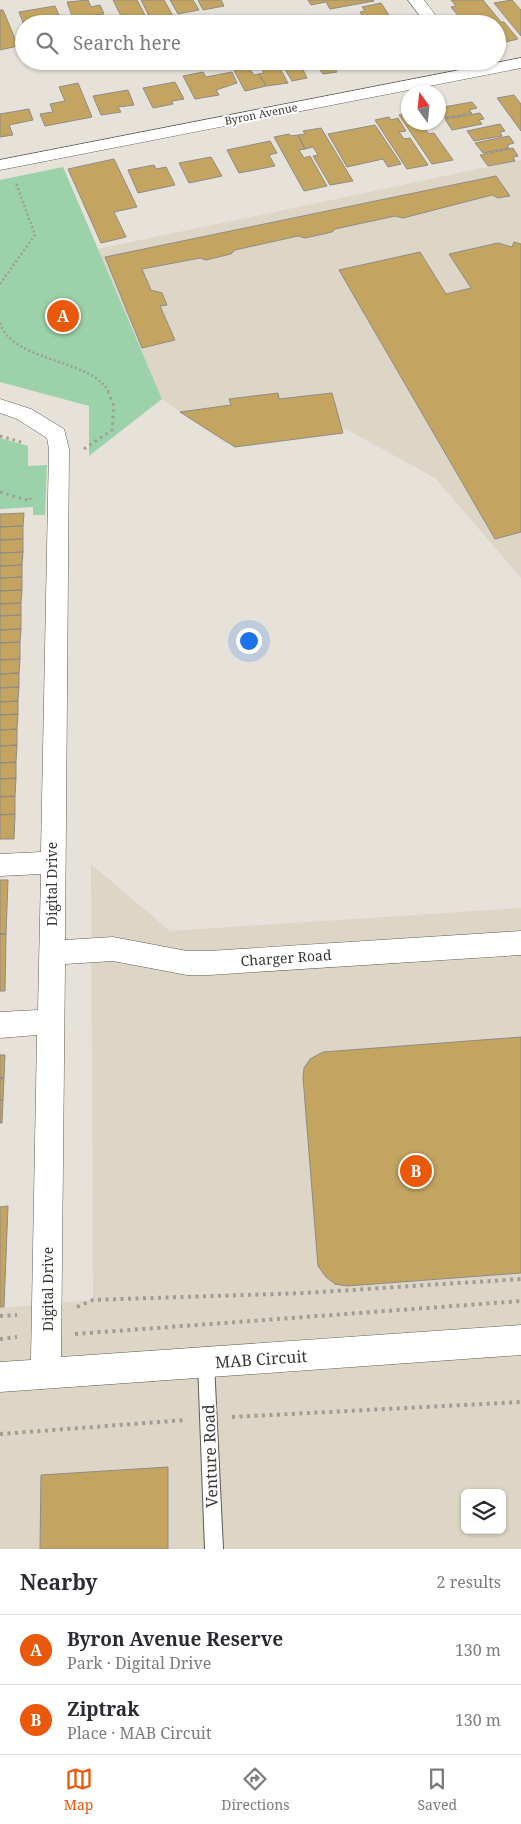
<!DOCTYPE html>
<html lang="en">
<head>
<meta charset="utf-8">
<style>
  :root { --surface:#fff; --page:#f7f7f7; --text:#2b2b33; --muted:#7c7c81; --line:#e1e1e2; --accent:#ea580c }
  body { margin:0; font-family:"Noto Serif",serif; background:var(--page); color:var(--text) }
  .controls { position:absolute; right:15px; bottom:15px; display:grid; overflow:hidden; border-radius:8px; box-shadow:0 1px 4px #0004 }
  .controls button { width:45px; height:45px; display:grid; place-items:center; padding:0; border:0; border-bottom:1px solid var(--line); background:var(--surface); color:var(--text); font:25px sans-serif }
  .compass { position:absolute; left:401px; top:85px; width:45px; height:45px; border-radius:50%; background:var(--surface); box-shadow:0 1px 4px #0004; rotate:345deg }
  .you { position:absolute; left:248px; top:640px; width:18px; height:18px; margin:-12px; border:4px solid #fff; border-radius:50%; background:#1a73e8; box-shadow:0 0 0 8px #1a73e833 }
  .badge { display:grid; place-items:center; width:32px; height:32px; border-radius:50%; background:var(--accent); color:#fff; font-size:16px; font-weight:700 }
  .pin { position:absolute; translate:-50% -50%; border:2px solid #fff; box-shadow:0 1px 5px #0006 }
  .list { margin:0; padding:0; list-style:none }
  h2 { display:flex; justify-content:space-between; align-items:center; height:65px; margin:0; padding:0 20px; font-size:21px }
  h2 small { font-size:16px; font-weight:400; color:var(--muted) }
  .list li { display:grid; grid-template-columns:32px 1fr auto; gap:15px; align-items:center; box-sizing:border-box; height:70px; padding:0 20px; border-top:1px solid var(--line) }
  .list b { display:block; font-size:19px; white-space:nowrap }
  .list p { margin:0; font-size:16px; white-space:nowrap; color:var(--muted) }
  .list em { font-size:16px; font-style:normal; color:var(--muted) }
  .icon { flex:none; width:28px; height:28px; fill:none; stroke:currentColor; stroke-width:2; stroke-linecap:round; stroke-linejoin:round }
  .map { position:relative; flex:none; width:521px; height:1549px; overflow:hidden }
  .search { position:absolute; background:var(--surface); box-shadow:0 1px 4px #0004; left:15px; right:15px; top:15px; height:55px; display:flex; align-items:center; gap:12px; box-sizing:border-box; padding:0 18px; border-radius:28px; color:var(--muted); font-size:19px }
  .sheet { height:205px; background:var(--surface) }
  nav { display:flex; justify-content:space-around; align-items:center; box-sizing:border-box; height:70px; border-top:1px solid var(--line); background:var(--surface); font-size:14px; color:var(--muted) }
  nav a { display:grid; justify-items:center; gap:2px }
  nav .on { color:var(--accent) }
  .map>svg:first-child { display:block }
</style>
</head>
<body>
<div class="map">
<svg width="521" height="1549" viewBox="0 0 521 1549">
  <rect width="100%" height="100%" fill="#e6e2da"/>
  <path fill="#ddd6c7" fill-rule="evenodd" d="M 521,160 L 521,578 L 435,478 L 346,429 L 225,443 L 162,399 L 98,249 Z
    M 91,864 L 170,931 L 521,908 L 521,1549 L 0,1549 L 0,1308 L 93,1300 ZM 465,1493 L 502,1493 L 502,1530 L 465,1530 Z"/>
  <path fill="#9cd2a9" d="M 63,167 L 162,399 L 89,456 L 89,406 L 0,382 L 0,180 Z
    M 0,438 L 28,446 L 28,466 L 47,465 L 45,515 L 33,515 L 33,507 L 0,509 Z"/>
  <path fill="#c3a561" stroke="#8f8b84" d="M 88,0 L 91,7 L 100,5 L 104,14 L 95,15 L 97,20 L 75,24 L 67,2 Z
    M 113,0 L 137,0 L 148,21 L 125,24 Z
    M 141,0 L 164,0 L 173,16 L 151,20 Z
    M 170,0 L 193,0 L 199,10 L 178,14 Z
    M 198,0 L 221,0 L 224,6 L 203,10 Z
    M 308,0 L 373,0 L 374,1 L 330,9 L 326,2 L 311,5 Z
    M 451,0 L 483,0 L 501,22 L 504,22 L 518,39 L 497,44 L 497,24 L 465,24 L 451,7 L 456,6 Z
    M 512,0 L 521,10 L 521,36 L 494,3 Z
    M 381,3 L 395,24 L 366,22 L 360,12 L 365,11 L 362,7 Z
    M 55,6 L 63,24 L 24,25 L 19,12 Z
    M 0,10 L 3,10 L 18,46 L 0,50 Z
    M 229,61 L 251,61 L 255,68 L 250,69 L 254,75 L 259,74 L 266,86 L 245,91 Z
    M 253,61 L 276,61 L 288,83 L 266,86 L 259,74 L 264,73 L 260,66 L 256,67 Z
    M 280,61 L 305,61 L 310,69 L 303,70 L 307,78 L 292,81 Z
    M 305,61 L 330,61 L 337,72 L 323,74 L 318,67 L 310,69 Z
    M 334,61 L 369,61 L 370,62 L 339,68 Z
    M 388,61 L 413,61 L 391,66 Z
    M 203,72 L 206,77 L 232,72 L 237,83 L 216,90 L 219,95 L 195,99 L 183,76 Z
    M 175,82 L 184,99 L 172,101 L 173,104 L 153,108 L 143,88 Z
    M 78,83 L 92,117 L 45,126 L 40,114 L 53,112 L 50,104 L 65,101 L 59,87 Z
    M 128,90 L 134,105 L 118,107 L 121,112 L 101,115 L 93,96 Z
    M 514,95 L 521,104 L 521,131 L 497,98 Z
    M 472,102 L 477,108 L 469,110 L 472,113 L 445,118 L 438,108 Z
    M 29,109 L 33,120 L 9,125 L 13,135 L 0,137 L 0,114 Z
    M 408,113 L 408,122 L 426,122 L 429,127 L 424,128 L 429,134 L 434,133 L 453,160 L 432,164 L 399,115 Z
    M 480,113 L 484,119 L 479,120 L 482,124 L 452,130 L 445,119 Z
    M 389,117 L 391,120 L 398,118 L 406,131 L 399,132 L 404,139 L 410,138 L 428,165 L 407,169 L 375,120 Z
    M 500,124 L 505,131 L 500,132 L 502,136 L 474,141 L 467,131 Z
    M 375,125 L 401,164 L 388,167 L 383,159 L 347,167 L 328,134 Z
    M 321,128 L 353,181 L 330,185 L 313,156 L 318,155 L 313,147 L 305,149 L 298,135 L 305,134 L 303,131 Z
    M 289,134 L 291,136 L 298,135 L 305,149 L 299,150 L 304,158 L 310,156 L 327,186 L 304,191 L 274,137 Z
    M 509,136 L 514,143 L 507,145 L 509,148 L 483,153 L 475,143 Z
    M 270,141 L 277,153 L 269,155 L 275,166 L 239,173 L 227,150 Z
    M 513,148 L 518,156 L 513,157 L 515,161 L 488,166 L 480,155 Z
    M 211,157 L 222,176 L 189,183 L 179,163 Z
    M 114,159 L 137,207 L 114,212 L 126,237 L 101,243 L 68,169 Z
    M 154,165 L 156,169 L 166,167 L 175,185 L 138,193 L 128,170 Z
    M 496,176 L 510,196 L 498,198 L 492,195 L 403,218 L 395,216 L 335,229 L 332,232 L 305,238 L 298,236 L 235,250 L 231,254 L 206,260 L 200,258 L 142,269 L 151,290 L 162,293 L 167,305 L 160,306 L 175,340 L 142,348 L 105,257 Z
    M 514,242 L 521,244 L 521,532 L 495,539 L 339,270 L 420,252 L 446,294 L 471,288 L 449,254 L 498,243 L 512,247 Z
    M 278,393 L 279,399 L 332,393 L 343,433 L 235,447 L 180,412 L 231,405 L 229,399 Z
    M 24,513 L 23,526 L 0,527 L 0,514 Z
    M 23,526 L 23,539 L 0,540 L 0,527 Z
    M 23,539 L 23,552 L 0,553 L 0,540 Z
    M 23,552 L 22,565 L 0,566 L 0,553 Z
    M 22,565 L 22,577 L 0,578 L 0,566 Z
    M 22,577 L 22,590 L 0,591 L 0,578 Z
    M 22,590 L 21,603 L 0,604 L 0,591 Z
    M 21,603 L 21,615 L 0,616 L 0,604 Z
    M 21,615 L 21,629 L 0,630 L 0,616 Z
    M 21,629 L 20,642 L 0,643 L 0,630 Z
    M 20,642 L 20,659 L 0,660 L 0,643 Z
    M 20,659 L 19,673 L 0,674 L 0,660 Z
    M 19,673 L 19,687 L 0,688 L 0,674 Z
    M 19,687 L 18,701 L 0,702 L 0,688 Z
    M 18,701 L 18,714 L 0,715 L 0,702 Z
    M 18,714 L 17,729 L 0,730 L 0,715 Z
    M 17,729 L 17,745 L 0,746 L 0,730 Z
    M 17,745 L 16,762 L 0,763 L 0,746 Z
    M 16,762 L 16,778 L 0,779 L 0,763 Z
    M 16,778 L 15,796 L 0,797 L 0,779 Z
    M 15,796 L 15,814 L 0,815 L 0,797 Z
    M 15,814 L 14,839 L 0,839 L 0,815 Z
    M 0,880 L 8,880 L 6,934 L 0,934 Z
    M 0,934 L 6,934 L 5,991 L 0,991 Z
    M 521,1037 L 521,1273 L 347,1286 L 335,1284 L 326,1277 L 318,1266 L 303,1077 L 304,1068 L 310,1059 L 323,1052 Z
    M 0,1055 L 5,1055 L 4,1078 L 0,1078 Z
    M 0,1078 L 4,1078 L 3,1100 L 0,1100 Z
    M 0,1100 L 3,1100 L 2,1123 L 0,1123 Z
    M 8,1206 L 4,1307 L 0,1307 L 0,1207 Z
    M 168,1467 L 168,1549 L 40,1549 L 41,1475 Z"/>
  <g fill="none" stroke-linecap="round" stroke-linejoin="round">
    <defs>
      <path id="service" d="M 206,1355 L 212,1357 L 214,1363 L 223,1549 L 205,1549 L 198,1363 L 200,1357 Z"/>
      <path id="minor" d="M 408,0 L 424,0 L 442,24 L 426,24 Z
        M 521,58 L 521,68 L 0,170 L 0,160 Z
        M 0,399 L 31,409 L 64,429 L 69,449 L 65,940 L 113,937 L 187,951 L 209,951 L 521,931 L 521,955 L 209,975 L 187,975 L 113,961 L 65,964 L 61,1357 L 521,1325 L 521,1355 L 0,1392 L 0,1362 L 31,1360 L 37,1035 L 0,1038 L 0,1012 L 38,1010 L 41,874 L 0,876 L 0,854 L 41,852 L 49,449 L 47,438 L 17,419 L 0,413 Z"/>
    </defs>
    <use href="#service" stroke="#5f5c55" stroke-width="2"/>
    <use href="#minor" stroke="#5f5c55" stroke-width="1"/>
    <path stroke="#a09d97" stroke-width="2.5" stroke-dasharray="2 2.5" stroke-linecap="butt" d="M 0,284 L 35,235 L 16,183
      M 0,323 C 13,363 95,359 109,393"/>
    <path stroke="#a09d97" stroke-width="3" stroke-dasharray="2.5 4" stroke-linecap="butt" d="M 0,436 L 21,442
      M 84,449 L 112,430 L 114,406 L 108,392
      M 0,492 L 30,501 L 30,498"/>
    <path stroke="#a09d97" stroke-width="4" stroke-dasharray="3 4.5" stroke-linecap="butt" d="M 77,1307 L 93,1300 L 305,1293 L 521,1279
      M 0,1316 L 17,1315
      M 75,1334 L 521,1301
      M 0,1339 L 17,1337
      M 232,1417 L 521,1402
      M 0,1434 L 186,1420"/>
    <use href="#service" fill="#fff" fill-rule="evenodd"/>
    <use href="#minor" fill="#fff" fill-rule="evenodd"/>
  </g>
  <g text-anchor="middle" stroke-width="4" stroke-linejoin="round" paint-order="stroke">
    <g font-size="11" fill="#393834" stroke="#fff">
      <text transform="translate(261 114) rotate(-11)" y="4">Byron Avenue</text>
    </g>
    <g font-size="14" fill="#393834" stroke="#fff">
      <text transform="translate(52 884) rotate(-90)" y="5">Digital Drive</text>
      <text transform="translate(286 958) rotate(-4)" y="5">Charger Road</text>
      <text transform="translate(48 1289) rotate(-90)" y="5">Digital Drive</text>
    </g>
    <g font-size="16" fill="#393834" stroke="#fff">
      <text transform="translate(261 1359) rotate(-4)" y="6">MAB Circuit</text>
      <text transform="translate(210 1456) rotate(-92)" y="6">Venture Road</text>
    </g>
  </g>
</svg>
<div class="controls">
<button><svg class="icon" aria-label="layers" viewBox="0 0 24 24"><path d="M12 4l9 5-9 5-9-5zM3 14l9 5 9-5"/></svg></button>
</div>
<svg class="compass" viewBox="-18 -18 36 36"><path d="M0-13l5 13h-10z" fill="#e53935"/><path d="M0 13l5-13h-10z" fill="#7c7c81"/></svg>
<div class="you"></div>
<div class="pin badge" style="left:63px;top:316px">A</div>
<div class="pin badge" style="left:416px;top:1171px">B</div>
<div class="search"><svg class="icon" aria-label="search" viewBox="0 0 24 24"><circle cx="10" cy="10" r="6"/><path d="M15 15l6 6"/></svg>Search here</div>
</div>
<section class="sheet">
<h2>Nearby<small>2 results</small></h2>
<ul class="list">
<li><span class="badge">A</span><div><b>Byron Avenue Reserve</b><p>Park · Digital Drive</p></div><em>130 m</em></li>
<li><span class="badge">B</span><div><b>Ziptrak</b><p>Place · MAB Circuit</p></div><em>130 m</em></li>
</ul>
</section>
<nav>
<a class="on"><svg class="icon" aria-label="map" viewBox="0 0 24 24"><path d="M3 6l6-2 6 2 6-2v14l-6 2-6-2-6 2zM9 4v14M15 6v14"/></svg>Map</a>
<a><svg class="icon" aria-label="directions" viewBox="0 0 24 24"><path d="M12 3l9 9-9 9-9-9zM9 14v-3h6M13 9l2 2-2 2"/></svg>Directions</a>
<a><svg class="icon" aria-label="saved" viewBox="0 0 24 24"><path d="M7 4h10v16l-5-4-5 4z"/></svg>Saved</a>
</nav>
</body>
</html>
